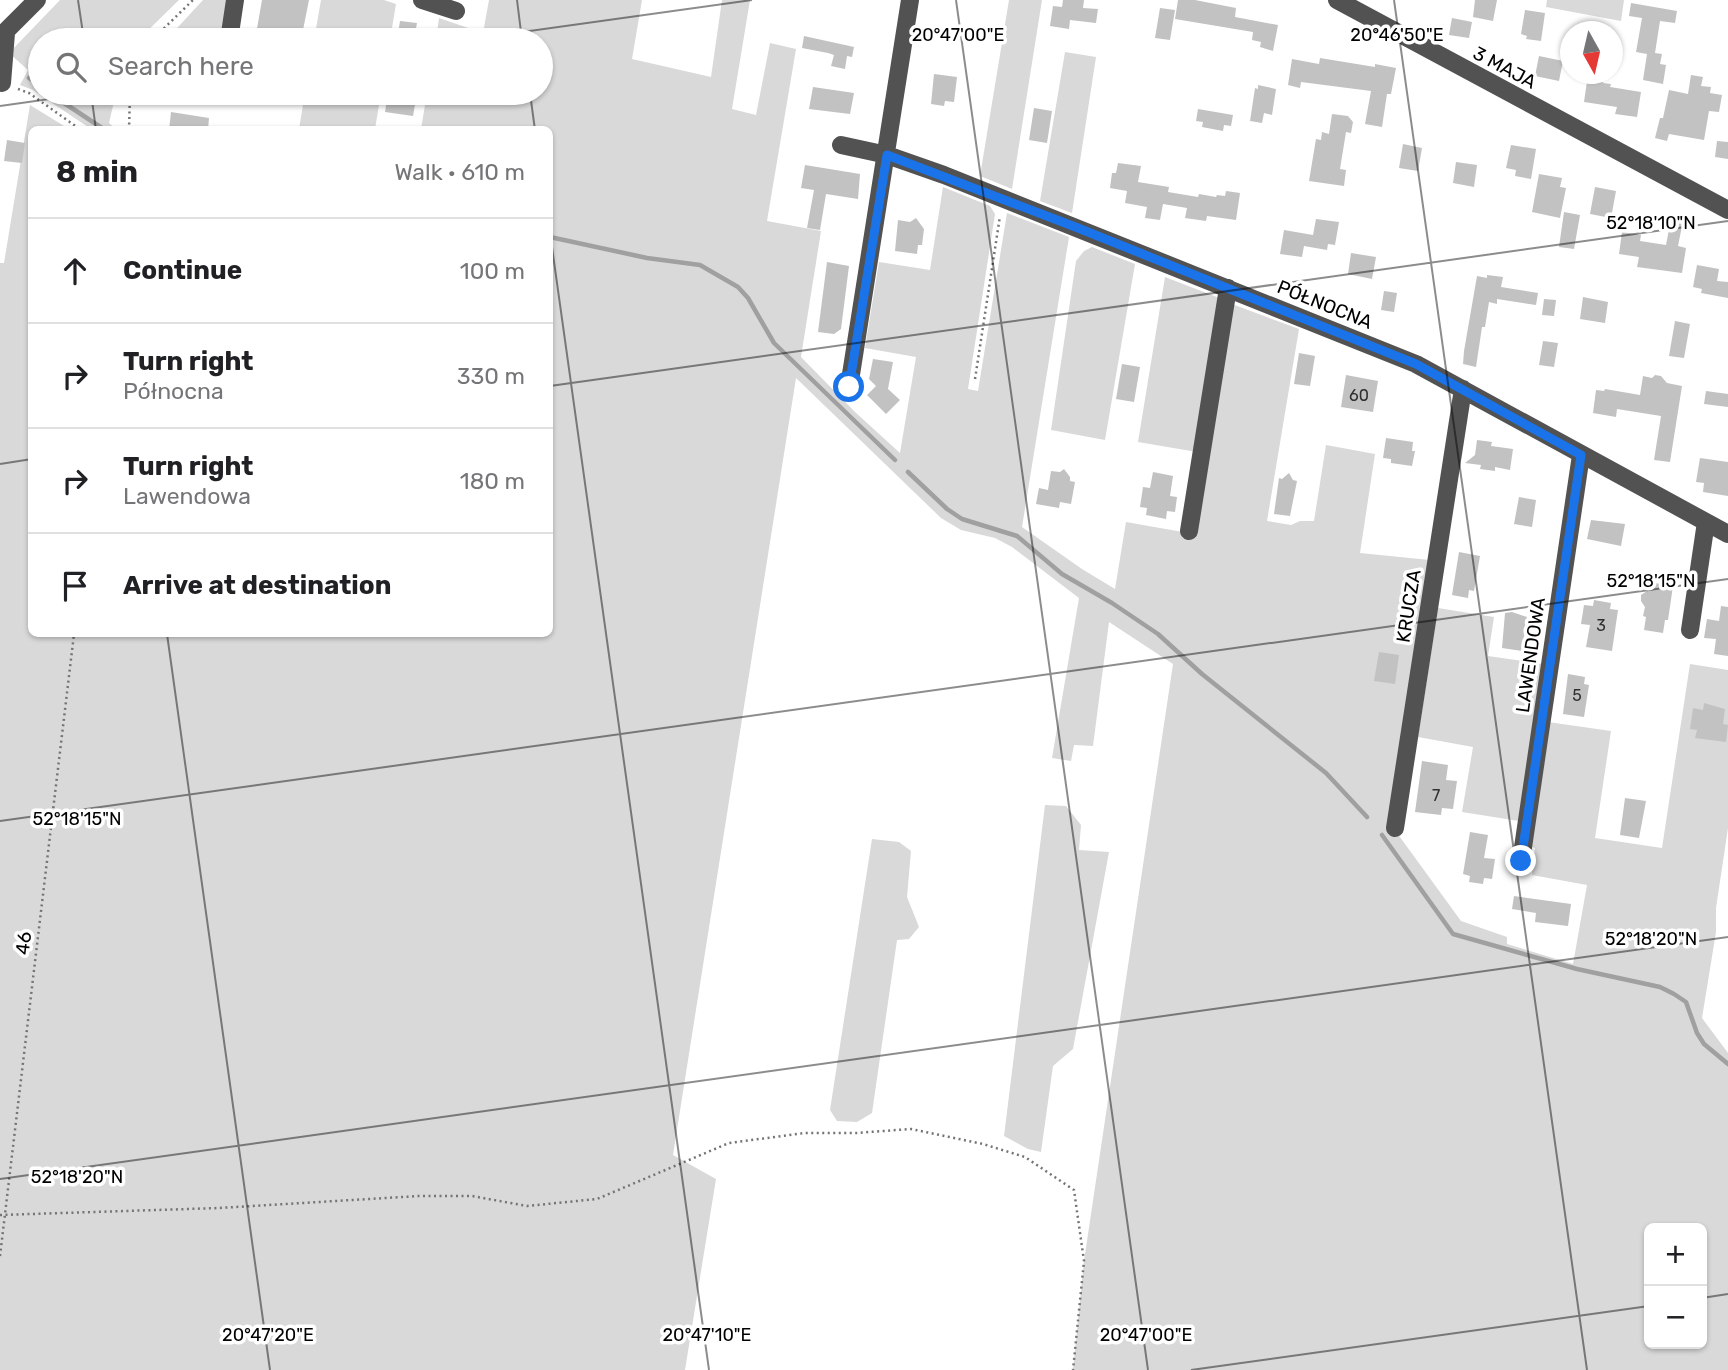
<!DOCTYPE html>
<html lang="en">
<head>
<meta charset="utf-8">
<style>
  :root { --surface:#fff; --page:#f6f6f6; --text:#202124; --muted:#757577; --line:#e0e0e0 }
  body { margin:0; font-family:Rubik,sans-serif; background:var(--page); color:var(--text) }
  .controls { position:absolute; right:21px; bottom:21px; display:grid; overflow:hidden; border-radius:10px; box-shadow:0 2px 5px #0004 }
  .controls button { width:63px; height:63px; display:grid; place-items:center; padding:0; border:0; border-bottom:2px solid var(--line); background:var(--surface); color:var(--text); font:35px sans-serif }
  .compass { position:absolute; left:1560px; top:21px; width:63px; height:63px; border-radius:50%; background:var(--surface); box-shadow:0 2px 5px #0004; rotate:172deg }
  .stop { position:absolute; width:21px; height:21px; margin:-16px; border:5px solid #1a73e8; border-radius:50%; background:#fff }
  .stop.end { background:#1a73e8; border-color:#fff; box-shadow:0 2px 7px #0008 }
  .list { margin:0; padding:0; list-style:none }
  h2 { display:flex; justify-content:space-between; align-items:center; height:91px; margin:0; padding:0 28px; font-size:30px }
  h2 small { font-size:23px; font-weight:400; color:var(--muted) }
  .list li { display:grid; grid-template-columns:46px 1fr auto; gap:21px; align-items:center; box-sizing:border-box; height:105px; padding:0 28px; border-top:2px solid var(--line) }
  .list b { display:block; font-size:26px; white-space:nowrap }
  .list p { margin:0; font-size:23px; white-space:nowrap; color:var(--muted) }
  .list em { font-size:23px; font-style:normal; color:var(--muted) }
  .icon { flex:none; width:38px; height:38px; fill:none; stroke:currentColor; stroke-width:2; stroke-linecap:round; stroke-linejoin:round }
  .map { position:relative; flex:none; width:1728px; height:1370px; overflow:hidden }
  .search { position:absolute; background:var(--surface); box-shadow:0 2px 5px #0004; left:28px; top:28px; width:525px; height:77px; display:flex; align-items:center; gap:18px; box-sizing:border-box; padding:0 24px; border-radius:38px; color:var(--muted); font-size:26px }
  .panel { position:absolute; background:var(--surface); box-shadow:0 2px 5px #0004; left:28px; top:126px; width:525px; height:511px; border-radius:10px }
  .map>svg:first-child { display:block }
</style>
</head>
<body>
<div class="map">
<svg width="1728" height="1370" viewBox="0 0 1728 1370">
  <rect width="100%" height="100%" fill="#fff"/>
  <path fill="#d9d9d9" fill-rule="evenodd" d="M 60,0 L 179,0 L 138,40 L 40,40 L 40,93 L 116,93 L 109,123 L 116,129 L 91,129 L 33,90 L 20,85 L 28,70 L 9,53 Z
    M 203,0 L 229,0 L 224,40 L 166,40 Z
    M 321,0 L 384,0 L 396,4 L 390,40 L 314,40 Z
    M 489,0 L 642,0 L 632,59 L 711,77 L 722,0 L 750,0 L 732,109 L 756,115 L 770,43 L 796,49 L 767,221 L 821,231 L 801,357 L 855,412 L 900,453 L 916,357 L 865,348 L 879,262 L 930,270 L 943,187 L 990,206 L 995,214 L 968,389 L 978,391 L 1007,213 L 1069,237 L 1022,527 L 1082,569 L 1115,589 L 1126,522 L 1194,534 L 1232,304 L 1299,329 L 1267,521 L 1291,525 L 1300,521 L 1314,521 L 1326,445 L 1375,454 L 1360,553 L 1430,560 L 1389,822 L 1461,921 L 1507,937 L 1507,944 L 1573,964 L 1587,885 L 1532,875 L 1535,848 L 1529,846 L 1548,722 L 1611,731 L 1595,838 L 1662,848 L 1690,664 L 1728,670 L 1728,828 L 1716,908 L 1716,932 L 1702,1018 L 1728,1053 L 1728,1370 L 1073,1370 L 1084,1261 L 1173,664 L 1109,622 L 1093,746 L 1074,745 L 1071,761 L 1052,758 L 1079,598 L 1012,547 L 995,538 L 961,530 L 941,518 L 796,378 L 673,1155 L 716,1179 L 685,1370 L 0,1370 L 0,263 L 4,263 L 30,105 L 69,129 L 32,130 L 32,634 L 550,634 L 550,130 L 421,129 L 427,93 L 541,93 L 541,40 L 436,40 L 439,18 L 483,33 ZM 1649,1228 L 1702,1228 L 1702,1344 L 1649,1344 Z
    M 1009,0 L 1042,0 L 1012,189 L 980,176 Z
    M 1547,0 L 1624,0 L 1621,21 L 1546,7 Z
    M 1065,52 L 1096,57 L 1072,213 L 1040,201 Z
    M 305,93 L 381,93 L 375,129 L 299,129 Z
    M 1092,247 L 1135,264 L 1105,440 L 1051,430 L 1076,261 L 1084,251 Z
    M 1165,277 L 1222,299 L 1197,452 L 1138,442 Z
    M 1438,608 L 1494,617 L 1488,656 L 1543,664 L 1519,821 L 1462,812 L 1473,747 L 1418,737 Z
    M 1045,805 L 1066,806 L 1081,825 L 1079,850 L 1109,852 L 1073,1049 L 1053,1066 L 1041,1152 L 1028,1149 L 1004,1136 Z
    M 872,839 L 899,842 L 911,851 L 907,897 L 919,927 L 909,939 L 897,940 L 872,1113 L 857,1122 L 837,1121 L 830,1110 Z"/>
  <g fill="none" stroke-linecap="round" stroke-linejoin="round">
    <path stroke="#a0a0a0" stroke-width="4.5" d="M 29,78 L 40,86
      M 49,93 L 105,130
      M 550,237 L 647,258 L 700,265 L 738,287 L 748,298 L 774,343 L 895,460
      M 908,472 L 947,509 L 962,519 L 1017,536 L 1062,574 L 1112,603 L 1158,634 L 1202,674 L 1326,773 L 1367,817
      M 1382,835 L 1453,934 L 1577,969 L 1660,987 L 1674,994 L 1686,1002 L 1697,1033 L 1704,1044 L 1728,1064"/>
  </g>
  <path fill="#c2c2c2" d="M 262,0 L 309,0 L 301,40 L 255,40 Z
    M 1063,0 L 1084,0 L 1083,8 L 1098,9 L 1096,23 L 1070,20 L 1069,29 L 1050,26 L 1053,6 L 1062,7 Z
    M 1178,0 L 1195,0 L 1236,8 L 1235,17 L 1278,25 L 1273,51 L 1260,47 L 1261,42 L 1252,40 L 1253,32 L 1175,19 Z
    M 1475,0 L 1497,0 L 1493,21 L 1473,17 Z
    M 1631,3 L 1677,11 L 1675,23 L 1660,21 L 1655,53 L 1662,54 L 1660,64 L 1666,65 L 1663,84 L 1643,80 L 1647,54 L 1636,52 L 1642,18 L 1629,16 Z
    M 1160,8 L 1175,10 L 1170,40 L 1155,38 Z
    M 1525,10 L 1545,13 L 1541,41 L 1526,39 L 1527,36 L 1521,34 Z
    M 1452,18 L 1472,22 L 1469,38 L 1449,35 Z
    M 400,21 L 417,23 L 414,40 L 397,40 Z
    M 804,36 L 854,47 L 852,57 L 847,56 L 845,69 L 831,66 L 834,55 L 828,53 L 802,48 Z
    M 1539,56 L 1563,61 L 1559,81 L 1535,76 Z
    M 1320,58 L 1375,67 L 1375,64 L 1396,68 L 1391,94 L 1387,94 L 1382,127 L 1365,124 L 1371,91 L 1301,82 L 1300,88 L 1288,85 L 1292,59 L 1319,64 Z
    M 934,74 L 957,77 L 954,102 L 945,101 L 944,106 L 931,104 Z
    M 1591,75 L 1604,77 L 1603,83 L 1611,84 L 1610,87 L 1641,92 L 1637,117 L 1615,114 L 1617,107 L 1584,102 L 1587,81 L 1591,81 Z
    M 1691,75 L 1703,77 L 1701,86 L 1711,87 L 1710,93 L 1722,95 L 1719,112 L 1709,111 L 1704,140 L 1669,134 L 1667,141 L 1655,138 L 1660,118 L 1663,118 L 1669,90 L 1688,94 Z
    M 1258,85 L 1276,89 L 1272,115 L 1264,113 L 1262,123 L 1250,121 L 1255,88 L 1258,89 Z
    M 813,87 L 854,93 L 850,114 L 809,109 Z
    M 388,93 L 417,93 L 413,116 L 385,112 Z
    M 1034,108 L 1052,111 L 1047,143 L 1029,140 Z
    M 1198,109 L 1233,115 L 1231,126 L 1224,125 L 1223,131 L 1202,127 L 1203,122 L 1196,121 Z
    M 171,112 L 209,118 L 208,130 L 169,130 Z
    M 1332,114 L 1348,116 L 1353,122 L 1351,133 L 1346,132 L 1340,169 L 1346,170 L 1344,186 L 1309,181 L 1316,139 L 1321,140 L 1322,132 L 1329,134 Z
    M 7,140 L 25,143 L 22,163 L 4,161 Z
    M 1717,141 L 1728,142 L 1728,159 L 1715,157 Z
    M 1403,144 L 1422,148 L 1418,171 L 1399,168 Z
    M 1511,145 L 1536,149 L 1531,179 L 1515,176 L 1516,170 L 1506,168 Z
    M 1456,162 L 1477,165 L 1474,187 L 1453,183 Z
    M 1118,163 L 1141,166 L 1138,182 L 1169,187 L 1168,192 L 1198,197 L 1199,194 L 1216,197 L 1217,195 L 1225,196 L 1226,191 L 1240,193 L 1236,220 L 1207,216 L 1206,221 L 1185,218 L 1187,208 L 1163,204 L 1160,220 L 1145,218 L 1147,207 L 1125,203 L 1127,191 L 1110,188 L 1112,173 L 1116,173 Z
    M 805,165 L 860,174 L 858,199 L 826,194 L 820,230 L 807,228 L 814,190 L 801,188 Z
    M 1539,174 L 1562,178 L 1560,187 L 1566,188 L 1560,218 L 1532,212 Z
    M 1595,187 L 1616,191 L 1611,218 L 1590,214 Z
    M 1564,212 L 1580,215 L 1574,249 L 1559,247 Z
    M 1672,214 L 1684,216 L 1678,246 L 1686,248 L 1682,273 L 1637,267 L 1639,257 L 1619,254 L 1622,232 L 1641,235 L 1640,241 L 1666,245 Z
    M 916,218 L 924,229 L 922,245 L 918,245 L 917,254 L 895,251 L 898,220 L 910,222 Z
    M 1316,219 L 1339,222 L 1335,245 L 1328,244 L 1327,250 L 1304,246 L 1302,257 L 1280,254 L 1284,230 L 1313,235 Z
    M 1351,253 L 1376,257 L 1372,279 L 1348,274 Z
    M 827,262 L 849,266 L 841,329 L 834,334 L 818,332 Z
    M 1697,265 L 1719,269 L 1717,281 L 1728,282 L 1728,298 L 1701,293 L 1702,289 L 1693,287 Z
    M 1487,275 L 1503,277 L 1501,287 L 1538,293 L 1536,305 L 1497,299 L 1497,304 L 1489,302 L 1485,327 L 1482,327 L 1476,367 L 1463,364 L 1464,351 L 1477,276 L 1487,278 Z
    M 1384,291 L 1397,293 L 1394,312 L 1381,310 Z
    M 1583,297 L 1608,302 L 1605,323 L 1580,319 Z
    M 1544,299 L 1556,300 L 1554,316 L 1542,315 Z
    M 1675,321 L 1690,324 L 1684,358 L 1669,356 Z
    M 1543,341 L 1558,343 L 1554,367 L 1539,365 Z
    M 1299,353 L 1315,356 L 1310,386 L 1294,384 Z
    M 873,359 L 893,362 L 888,389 L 900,400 L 886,414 L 867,395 L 876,386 L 869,379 Z
    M 1122,364 L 1140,367 L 1134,402 L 1116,399 Z
    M 1346,375 L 1378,381 L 1373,412 L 1341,407 Z
    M 1655,375 L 1661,376 L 1667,383 L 1682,386 L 1670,462 L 1654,460 L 1661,416 L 1617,409 L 1616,417 L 1593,413 L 1596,390 L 1604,391 L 1605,389 L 1640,395 L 1643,376 L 1652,378 Z
    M 1706,391 L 1728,394 L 1728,407 L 1704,404 Z
    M 1386,438 L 1413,442 L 1412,451 L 1415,451 L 1412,466 L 1391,463 L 1391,459 L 1383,458 Z
    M 1477,440 L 1492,442 L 1491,446 L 1513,449 L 1510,470 L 1495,467 L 1495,471 L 1480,469 L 1481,465 L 1465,463 L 1475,455 Z
    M 1700,458 L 1728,462 L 1728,496 L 1703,492 L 1704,483 L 1696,482 Z
    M 1064,469 L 1070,477 L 1070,481 L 1075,482 L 1071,504 L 1060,502 L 1059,508 L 1036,504 L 1039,488 L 1048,490 L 1051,471 L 1060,472 Z
    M 1153,472 L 1173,476 L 1170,496 L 1177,497 L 1175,512 L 1167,511 L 1166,519 L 1146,515 L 1147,508 L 1140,507 L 1143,487 L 1150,488 Z
    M 1289,473 L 1293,480 L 1297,481 L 1290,516 L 1274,514 L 1279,478 L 1282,479 Z
    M 1519,497 L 1536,500 L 1532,527 L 1514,524 Z
    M 1591,520 L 1625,524 L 1621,546 L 1587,539 Z
    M 1459,552 L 1480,556 L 1474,591 L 1469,590 L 1468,598 L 1452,595 Z
    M 1649,582 L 1673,586 L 1668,620 L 1665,620 L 1663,633 L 1644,630 L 1646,617 L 1643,616 L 1645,607 L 1641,601 L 1641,595 L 1647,591 Z
    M 1594,600 L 1611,603 L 1610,609 L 1618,610 L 1612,651 L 1586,647 L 1590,625 L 1581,624 L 1584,605 L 1593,606 Z
    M 1721,606 L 1728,607 L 1728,656 L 1714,654 L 1716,639 L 1704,638 L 1707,619 L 1719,621 Z
    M 1512,612 L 1527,617 L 1522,651 L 1502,648 L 1505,613 Z
    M 1379,652 L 1399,655 L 1395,684 L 1374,681 Z
    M 1568,674 L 1585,677 L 1584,684 L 1589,685 L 1584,717 L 1563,714 Z
    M 1704,703 L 1725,709 L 1723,724 L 1728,725 L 1726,742 L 1695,738 L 1697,730 L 1690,729 L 1693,708 L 1703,710 Z
    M 1422,761 L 1448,765 L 1446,780 L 1457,781 L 1453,809 L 1442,808 L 1441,815 L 1415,812 Z
    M 1625,798 L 1646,801 L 1639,838 L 1620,835 Z
    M 1470,832 L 1488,835 L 1484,858 L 1495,859 L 1492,879 L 1484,878 L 1483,884 L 1469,882 L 1470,876 L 1463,874 Z
    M 1514,896 L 1571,904 L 1568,926 L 1535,922 L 1536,913 L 1512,909 Z"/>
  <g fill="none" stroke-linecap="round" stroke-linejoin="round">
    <path stroke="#747474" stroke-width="2.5" stroke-dasharray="2 3.5" stroke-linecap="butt" d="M 152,40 L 193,0
      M 18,89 L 29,93 L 81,130
      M 129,130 L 130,93
      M 975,379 L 1000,216
      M 0,1215 L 219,1208 L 419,1196 L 472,1196 L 527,1206 L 597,1199 L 729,1143 L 805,1133 L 856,1133 L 911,1129 L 983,1144 L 1025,1157 L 1074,1190 L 1084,1261 L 1073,1370
      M 0,1256 L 74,634"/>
    <path stroke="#525252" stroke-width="18" d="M 422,0 L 456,11
      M 1337,0 L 1728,210
      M 0,37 L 37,0
      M 229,40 L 235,0
      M 2,83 L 6,33
      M 841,145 L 887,155 L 944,175 L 1416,364 L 1728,534
      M 849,387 L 910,0
      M 1189,531 L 1228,288
      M 1690,630 L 1706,522
      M 1395,828 L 1463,389
      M 1521,861 L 1581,455"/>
  </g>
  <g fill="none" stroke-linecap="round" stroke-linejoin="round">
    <path stroke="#1a73e8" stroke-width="9" d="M 849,387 L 887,155 L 1078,228 L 1416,364 L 1581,455 L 1521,861"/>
  </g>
  <path fill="none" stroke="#000" stroke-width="2" stroke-opacity="0.45" d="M 78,0 L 84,40M 517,0 L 522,40M 956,0 L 1148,1370M 1394,0 L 1587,1370M 465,40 L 752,0M 91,93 L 96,130M 530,93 L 535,130M 0,106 L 92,93M 550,233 L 709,1370M 550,386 L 1728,221M 0,464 L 32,459M 167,634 L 270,1370M 0,821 L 1728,579M 0,1179 L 1728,937M 1702,1298 L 1728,1294M 1191,1370 L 1649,1306"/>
  <g text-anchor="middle" stroke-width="7" stroke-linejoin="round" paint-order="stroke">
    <g font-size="16" fill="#303030">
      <text x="1359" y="401">60</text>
      <text x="1601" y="631">3</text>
      <text x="1577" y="701">5</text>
      <text x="1436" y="801">7</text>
    </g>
    <g font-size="19" fill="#000" stroke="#fff">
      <text transform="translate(1505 67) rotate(28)" y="7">3 MAJA</text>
      <text transform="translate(1325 304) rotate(22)" y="7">PÓŁNOCNA</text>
      <text transform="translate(1408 606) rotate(-81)" y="7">KRUCZA</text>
      <text transform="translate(1530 655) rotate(-82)" y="7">LAWENDOWA</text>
      <text transform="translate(23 943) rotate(-83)" y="7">46</text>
    </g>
  </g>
  <g font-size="18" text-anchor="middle" fill="#000" stroke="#fff" stroke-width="7" stroke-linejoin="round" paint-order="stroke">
    <text x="958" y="41">20°47'00"E</text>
    <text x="1397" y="41">20°46'50"E</text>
    <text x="1651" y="229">52°18'10"N</text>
    <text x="1651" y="587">52°18'15"N</text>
    <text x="77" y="825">52°18'15"N</text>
    <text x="1651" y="945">52°18'20"N</text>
    <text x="77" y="1183">52°18'20"N</text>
    <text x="268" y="1341">20°47'20"E</text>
    <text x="707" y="1341">20°47'10"E</text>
    <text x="1146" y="1341">20°47'00"E</text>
  </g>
</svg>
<div class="controls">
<button>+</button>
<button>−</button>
</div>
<svg class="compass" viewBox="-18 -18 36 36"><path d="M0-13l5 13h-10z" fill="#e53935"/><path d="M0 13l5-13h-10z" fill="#757577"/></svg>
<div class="stop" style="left:849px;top:387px"></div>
<div class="stop end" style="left:1521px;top:861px"></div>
<div class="search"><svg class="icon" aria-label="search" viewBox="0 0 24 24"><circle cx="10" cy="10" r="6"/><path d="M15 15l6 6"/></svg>Search here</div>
<section class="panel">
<h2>8 min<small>Walk · 610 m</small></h2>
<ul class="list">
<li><svg class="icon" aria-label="ahead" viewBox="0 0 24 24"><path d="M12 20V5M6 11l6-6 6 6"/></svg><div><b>Continue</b></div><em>100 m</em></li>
<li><svg class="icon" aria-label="right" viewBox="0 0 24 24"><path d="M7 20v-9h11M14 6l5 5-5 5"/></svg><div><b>Turn right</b><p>Północna</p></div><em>330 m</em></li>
<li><svg class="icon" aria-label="right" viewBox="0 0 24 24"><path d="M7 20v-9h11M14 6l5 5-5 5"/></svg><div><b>Turn right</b><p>Lawendowa</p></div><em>180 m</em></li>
<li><svg class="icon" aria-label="arrive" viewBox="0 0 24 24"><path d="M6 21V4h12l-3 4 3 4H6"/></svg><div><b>Arrive at destination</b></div></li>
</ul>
</section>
</div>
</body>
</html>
